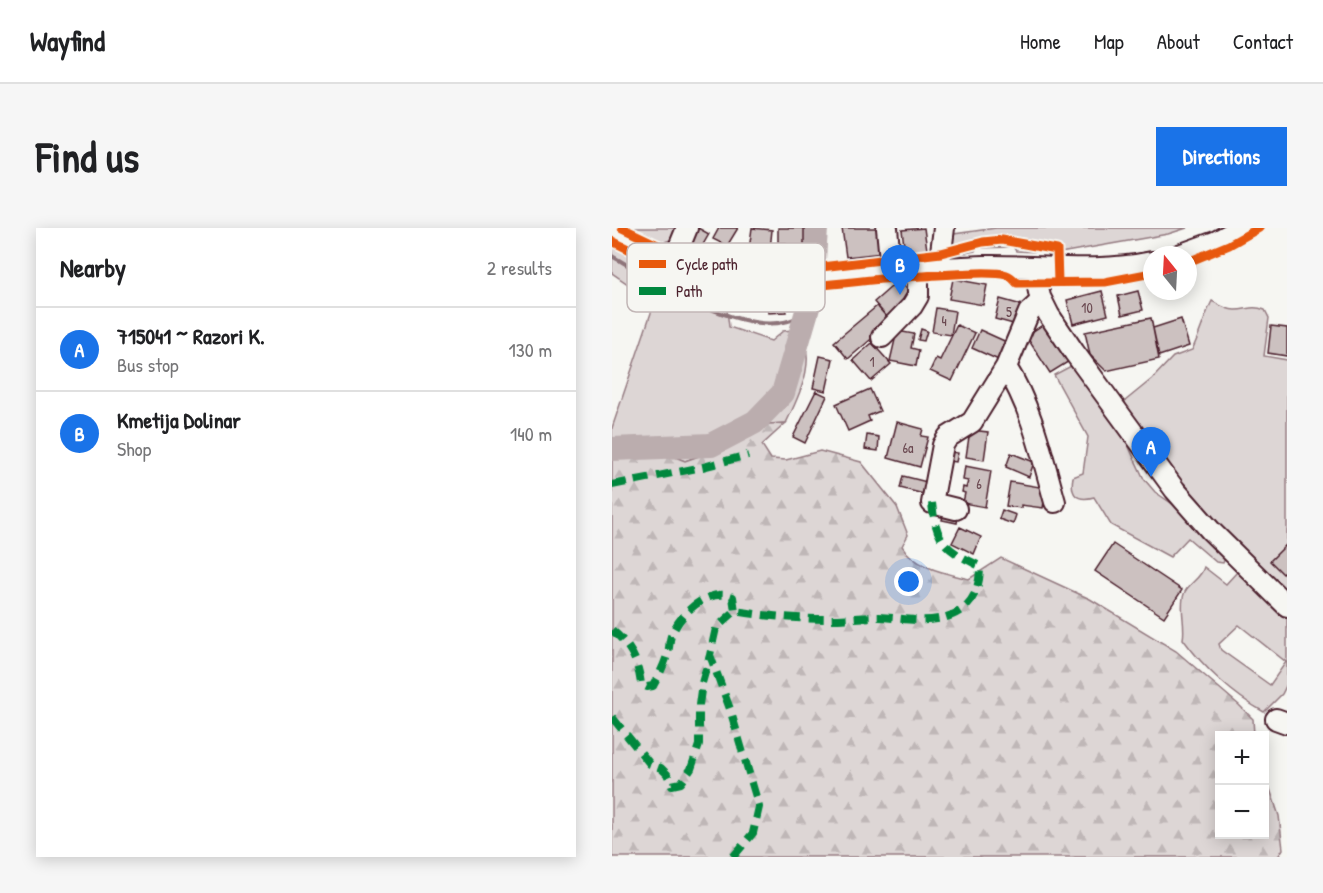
<!DOCTYPE html>
<html lang="en">
<head>
<meta charset="utf-8">
<style>
  :root { --surface:#fff; --page:#f6f6f6; --text:#202124; --muted:#757577; --line:#e0e0e0; --accent:#1a73e8 }
  body { margin:0; font-family:"Patrick Hand",sans-serif; background:var(--page); color:var(--text) }
  .controls { position:absolute; right:18px; bottom:18px; display:grid; overflow:hidden; border-radius:0px; box-shadow:0 3px 15px #0003 }
  .controls button { width:54px; height:54px; display:grid; place-items:center; padding:0; border:0; border-bottom:2px solid var(--line); background:var(--surface); color:var(--text); font:30px sans-serif }
  .compass { position:absolute; left:531px; top:18px; width:54px; height:54px; border-radius:50%; background:var(--surface); box-shadow:0 3px 15px #0003; rotate:342deg }
  .you { position:absolute; left:297px; top:354px; width:21px; height:21px; margin:-15px; border:4px solid #fff; border-radius:50%; background:#1a73e8; box-shadow:0 0 0 9px #1a73e833 }
  .badge { display:grid; place-items:center; width:39px; height:39px; border-radius:50%; background:var(--accent); color:#fff; font-size:20px; font-weight:700 }
  .pin { position:absolute; translate:-50% -50px; filter:drop-shadow(0 2px 3px #0008) }
  .pin::after { content:''; position:absolute; top:32px; width:21px; height:18px; background:inherit; clip-path:polygon(0 0,100% 0,50% 100%) }
  .list { margin:0; padding:0; list-style:none }
  h2 { display:flex; justify-content:space-between; align-items:center; height:78px; margin:0; padding:0 24px; font-size:26px }
  h2 small { font-size:20px; font-weight:400; color:var(--muted) }
  .list li { display:grid; grid-template-columns:39px 1fr auto; gap:18px; align-items:center; box-sizing:border-box; height:84px; padding:0 24px; border-top:2px solid var(--line) }
  .list b { display:block; font-size:22px; white-space:nowrap }
  .list p { margin:0; font-size:20px; white-space:nowrap; color:var(--muted) }
  .list em { font-size:20px; font-style:normal; color:var(--muted) }
  .map { position:relative; flex:none; width:675px; height:629px; overflow:hidden; border-radius:0px }
  header { display:flex; align-items:center; gap:36px; box-sizing:border-box; height:84px; padding:0 30px; background:var(--surface); border-bottom:2px solid var(--line) }
  header strong { font-size:28px }
  nav { display:flex; gap:33px; margin-inline-start:auto; font-size:21px }
  .intro { display:flex; align-items:center; justify-content:space-between; box-sizing:border-box; height:144px; padding:0 36px }
  h1 { margin:0; font-size:42px }
  .button { padding:15px 27px; border-radius:0px; background:var(--accent); color:#fff; font-size:21px; font-weight:700 }
  main { display:flex; gap:36px; padding:0 36px }
  aside { flex:1; background:var(--surface); border-radius:0px; box-shadow:0 3px 15px #0003 }
  .map>svg:first-child { display:block }
</style>
</head>
<body>
<header>
<strong>Wayfind</strong>
<nav><a>Home</a><a>Map</a><a>About</a><a>Contact</a></nav>
</header>
<div class="intro"><h1>Find us</h1><a class="button">Directions</a></div>
<main>
<aside>
<h2>Nearby<small>2 results</small></h2>
<ul class="list">
<li><span class="badge">A</span><div><b>715041 ~ Razori K.</b><p>Bus stop</p></div><em>130 m</em></li>
<li><span class="badge">B</span><div><b>Kmetija Dolinar</b><p>Shop</p></div><em>140 m</em></li>
</ul>
</aside>
<div class="map">
<svg width="675" height="629" viewBox="0 0 675 629">
  <defs>
    <pattern id="forest-firs" width="22" height="20" patternUnits="userSpaceOnUse" patternTransform="scale(1.5)"><rect width="22" height="20" fill="#ddd6d5"/><path d="M5 1l3.5 6h-7zM16 11l3.5 6h-7z" fill="#bfb7b7"/></pattern>
  </defs>
  <rect width="100%" height="100%" fill="#f6f6f2"/>
  <filter id="ink" filterUnits="userSpaceOnUse"><feTurbulence type="fractalNoise" baseFrequency=".0167" numOctaves="2"/><feDisplacementMap in="SourceGraphic" scale="12" xChannelSelector="R" yChannelSelector="G"/><feConvolveMatrix kernelMatrix="1 2 1 2 8 2 1 2 1" color-interpolation-filters="sRGB"/></filter>
  <g filter="url(#ink)">
    <path fill="#ddd6d5" stroke="#947a80" stroke-width="1.5" fill-rule="evenodd" d="M 14,0 L 66,0 L 61,11 L 47,16 Z
      M 384,0 L 575,0 L 556,6 L 448,25 L 404,23 L 401,19 L 365,20 L 363,23 L 338,28 L 335,7 Z
      M 0,17 C 38,36 75,54 117,60 L 110,73 L 120,77 L 115,82 L 117,99 L 159,113 L 171,103 L 181,102 C 211,122 186,170 174,195 L 157,196 L 140,208 L 119,217 L 73,233 L 60,228 L 56,221 L 61,210 L 53,208 L 31,220 L 0,220 L 0,200 L 40,82 L 39,72 L 0,45 Z
      M 600,73 C 607,77 614,82 623,82 C 636,82 639,77 653,82 L 657,90 L 652,128 L 675,132 L 675,368 L 597,293 L 515,188 L 513,173 L 540,151 L 561,129 L 580,122 C 588,106 592,89 600,73 Z
      M 461,137 L 515,215 L 532,251 L 543,264 L 562,277 L 613,330 L 611,335 L 604,334 L 576,310 L 558,329 L 499,297 L 482,269 C 464,274 458,266 461,249 L 471,245 L 476,209 L 442,147 Z
      M 592,339 L 614,356 L 625,344 L 675,390 L 675,456 L 670,466 L 652,484 C 621,467 592,440 571,411 C 574,397 567,380 572,366 C 576,355 589,351 592,339 ZM 627,397 L 674,434 L 658,457 L 609,422 L 607,416 Z"/>
    <path fill="url(#forest-firs)" stroke="#947a80" stroke-width="1.5" d="M 174,195 L 150,217 L 159,231 L 174,232 L 208,223 L 249,234 L 285,279 L 296,307 L 290,318 C 303,340 333,345 357,351 L 389,330 L 478,371 L 564,423 L 627,477 L 641,491 L 642,507 L 608,508 L 608,606 L 652,606 L 653,546 L 667,588 L 671,621 L 666,629 L 0,629 L 0,220 L 31,220 L 53,208 L 61,210 L 56,221 L 60,228 L 73,233 L 119,217 L 140,208 L 157,196 Z"/>
    <g fill="none" stroke-linecap="round" stroke-linejoin="round">
      <path stroke="#8e747a" stroke-width="4" d="M 0,28 C 41,52 124,105 172,94 C 179,93 187,89 194,86"/>
      <path stroke="#bbadae" stroke-width="24" d="M 0,221 L 99,217 L 143,194 L 171,165 L 200,66 L 204,0"/>
    </g>
    <path fill="#ccc1c0" stroke="#4a1f2b" stroke-width="1.5" d="M 80,0 L 86,0 L 97,6 L 89,20 L 73,11 Z
      M 107,0 L 126,0 L 115,18 L 101,11 Z
      M 140,0 L 160,2 L 157,31 L 136,29 Z
      M 166,0 L 192,0 L 192,20 L 174,20 L 174,15 L 166,15 Z
      M 230,0 L 268,0 L 270,25 L 234,29 Z
      M 312,0 L 315,22 L 293,25 L 290,2 Z
      M 341,51 L 375,57 L 371,77 L 337,71 Z
      M 287,52 L 301,68 L 276,90 L 262,74 Z
      M 490,63 L 496,87 L 461,96 L 455,72 Z
      M 526,63 L 531,82 L 510,87 L 506,68 Z
      M 173,71 L 174,84 L 156,85 L 155,72 Z
      M 388,71 L 410,77 L 405,97 L 383,91 Z
      M 265,78 L 279,94 L 236,131 L 222,114 Z
      M 324,80 L 343,83 L 339,107 L 320,104 Z
      M 539,90 L 547,131 L 494,143 L 478,127 L 473,104 Z
      M 569,91 L 577,118 L 547,128 L 541,100 Z
      M 435,94 L 459,132 L 438,145 L 414,108 Z
      M 345,97 L 363,105 L 340,153 L 318,143 L 324,130 L 328,132 Z
      M 659,98 L 675,100 L 675,128 L 656,125 Z
      M 309,101 L 315,103 L 312,113 L 306,112 Z
      M 368,102 L 399,116 L 391,134 L 360,120 Z
      M 285,103 L 302,106 L 299,120 L 307,122 L 304,138 L 278,133 Z
      M 260,115 L 279,136 L 259,153 L 241,132 Z
      M 208,128 L 221,131 L 214,163 L 201,160 Z
      M 258,161 L 268,183 L 256,188 L 258,193 L 236,203 L 224,176 Z
      M 204,163 L 215,168 L 193,215 L 181,209 Z
      M 285,194 L 311,201 L 309,208 L 316,209 L 308,239 L 276,230 Z
      M 358,202 L 376,204 L 372,232 L 354,229 Z
      M 255,207 L 267,209 L 266,223 L 253,221 Z
      M 333,223 L 346,225 L 344,234 L 331,232 Z
      M 399,225 L 422,234 L 417,249 L 394,239 Z
      M 353,238 L 379,243 L 373,279 L 351,275 L 353,265 L 350,264 L 351,259 L 354,260 L 356,253 L 351,252 Z
      M 291,248 L 315,254 L 312,266 L 288,260 Z
      M 398,254 L 434,260 L 431,280 L 409,277 L 409,280 L 394,278 Z
      M 332,282 L 347,284 L 345,295 L 330,292 Z
      M 390,282 L 404,287 L 401,296 L 387,291 Z
      M 348,299 L 369,309 L 362,326 L 340,315 Z
      M 501,316 L 570,362 L 552,389 L 483,343 Z
      M 674,317 L 675,342 L 671,346 L 658,333 Z"/>
    <g fill="none" stroke-linecap="round" stroke-linejoin="round">
      <defs>
        <path id="minor" d="M 275,0 L 279,42
          M 0,4 C 31,20 62,36 96,44 C 148,56 202,49 255,44 C 294,41 333,40 373,38 C 430,37 483,46 540,34
          M 567,27 L 603,14 L 629,0
          M 61,34 L 75,0
          M 327,40 L 332,0
          M 422,40 L 428,69 L 437,87 L 462,124 L 563,262 L 599,303 L 675,378
          M 270,109 L 300,78 L 306,68 L 306,41
          M 394,139 C 420,180 430,228 443,274
          M 344,281 L 320,275 L 331,217 L 336,209 L 360,194 L 394,139 L 417,84 L 429,73
          M 664,491 L 675,495"/>
      </defs>
      <use href="#minor" stroke="#4a1f2b" stroke-width="24"/>
      <use href="#minor" stroke="#f6f6f2" stroke-width="20"/>
      <path stroke="#00873e" stroke-width="8" stroke-dasharray="15 8" stroke-linecap="butt" d="M 0,257 L 91,239 L 136,227
        M 0,402 C 18,417 26,432 29,456 L 35,459 L 41,458 C 47,447 53,436 56,424 C 58,418 57,411 60,406 C 69,384 97,359 121,369 L 123,383
        M 0,489 L 38,536 L 49,540 L 55,546 L 60,557 L 69,555 L 79,541 L 87,517 L 87,477 L 90,455 L 98,427
        M 121,629 L 141,605 L 147,579 L 118,481 L 98,427 L 104,400 L 123,383 C 153,388 185,391 216,391 C 233,391 250,389 267,389 C 292,390 315,397 340,387 C 361,378 368,360 368,338 C 334,322 324,315 320,275"/>
      <defs>
        <path id="cycleway" d="M 10,0 L 52,20 L 100,37 L 143,42 L 192,41 L 329,25 L 371,14 L 390,12 L 445,22 L 446,54
          M 0,13 C 34,30 69,48 106,55 C 168,68 249,50 312,48 C 331,47 379,42 395,47 C 399,48 402,52 405,55 L 493,54 L 540,45
          M 576,34 L 617,17 L 647,0"/>
      </defs>
      <use href="#cycleway" stroke="#f6f6f2" stroke-width="13"/>
      <use href="#cycleway" stroke="#e8590c" stroke-width="9"/>
    </g>
  </g>
  <g text-anchor="middle" stroke-width="4.5" stroke-linejoin="round" paint-order="stroke">
    <g font-size="14" fill="#6a4850">
      <text x="475" y="85">10</text>
      <text x="397" y="89">5</text>
      <text x="332" y="98">4</text>
      <text x="260" y="139">1</text>
      <text x="296" y="225">6a</text>
      <text x="367" y="261">6</text>
    </g>
  </g>
  <rect x="15" y="15" width="198" height="69" rx="9" fill="#f6f6f2" stroke="#c2b6b6" stroke-width="1.5"/>
  <rect x="27" y="32" width="27" height="8" fill="#e8590c"/>
  <rect x="27" y="59" width="27" height="8" fill="#00873e"/>
  <g font-size="16" fill="#4a1f2b">
    <text x="64" y="42">Cycle path</text>
    <text x="64" y="69">Path</text>
  </g>
</svg>
<div class="controls">
<button>+</button>
<button>−</button>
</div>
<svg class="compass" viewBox="-18 -18 36 36"><path d="M0-13l5 13h-10z" fill="#e53935"/><path d="M0 13l5-13h-10z" fill="#757577"/></svg>
<div class="you"></div>
<div class="pin badge" style="left:539px;top:249px">A</div>
<div class="pin badge" style="left:288px;top:67px">B</div>
</div>
</main>
</body>
</html>
